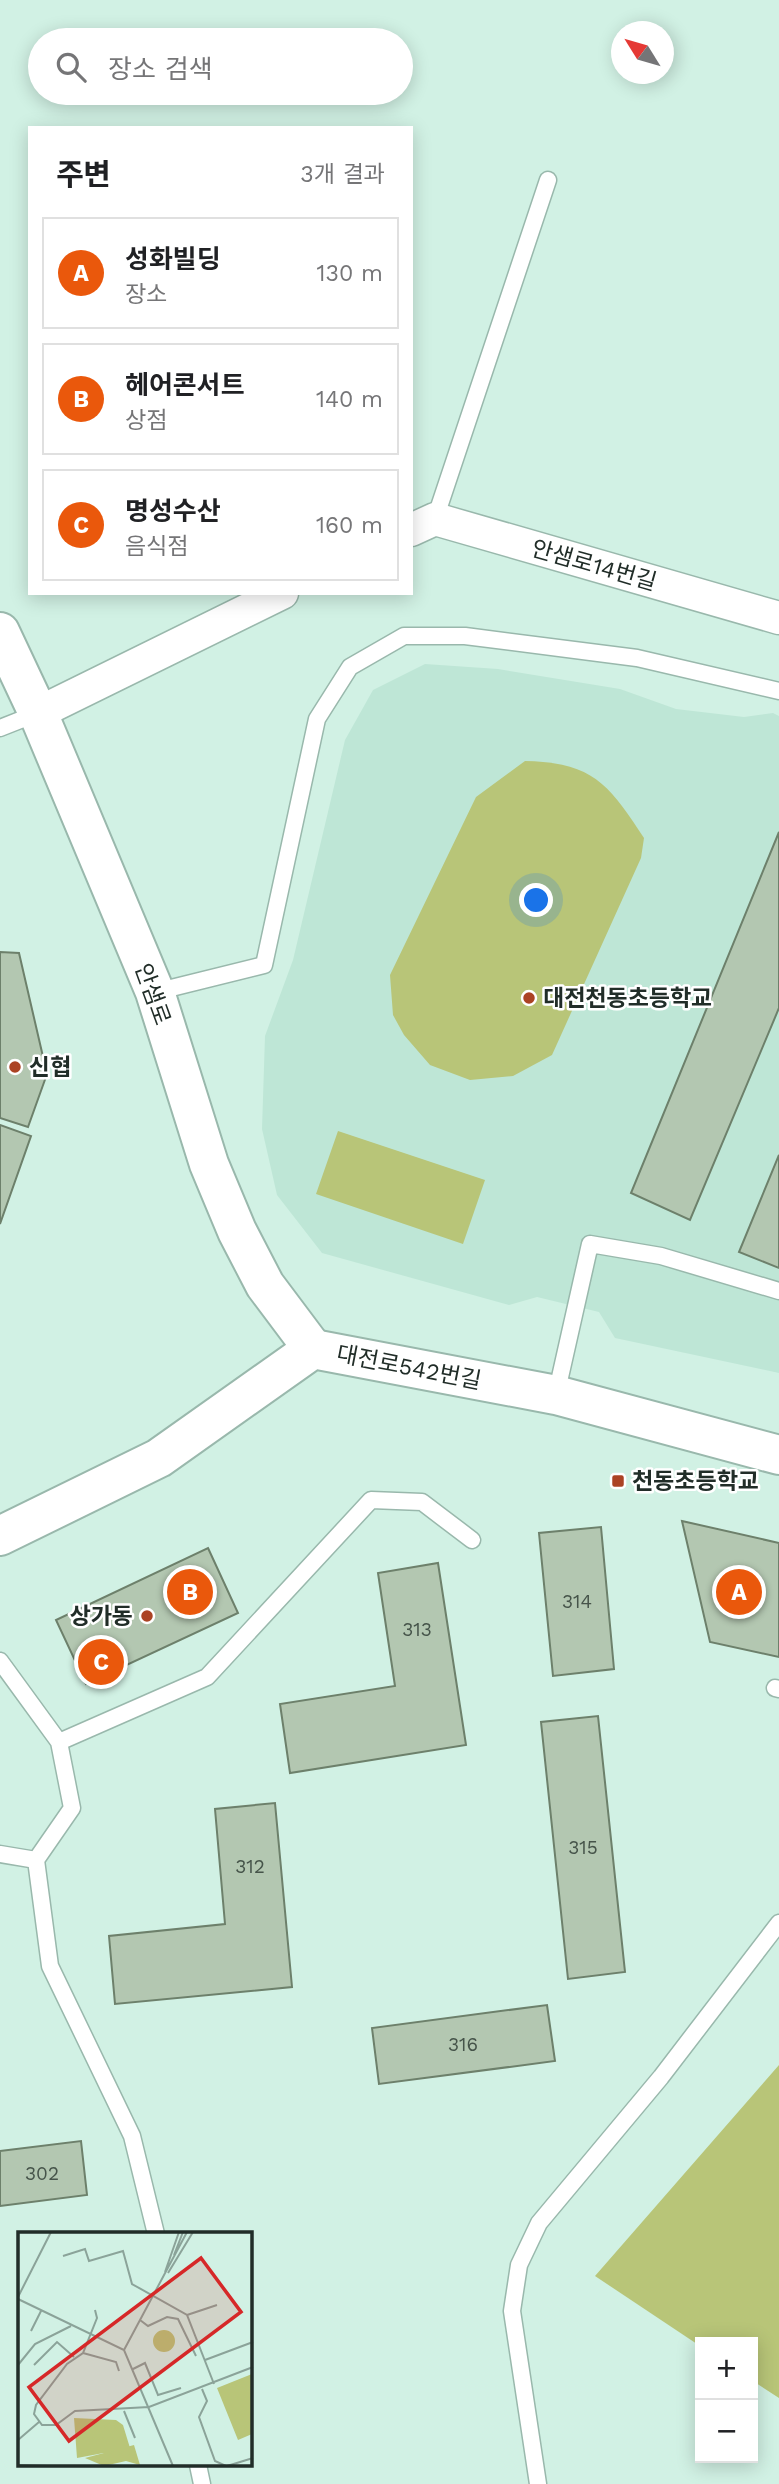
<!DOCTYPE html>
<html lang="ko">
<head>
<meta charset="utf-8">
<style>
  :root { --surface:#fff; --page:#f6f6f6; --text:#202124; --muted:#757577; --line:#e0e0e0; --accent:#ea580c }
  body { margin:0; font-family:"Work Sans","Noto Sans KR",sans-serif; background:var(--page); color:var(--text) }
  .controls { position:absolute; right:21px; bottom:21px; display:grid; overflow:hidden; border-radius:0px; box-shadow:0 4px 18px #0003 }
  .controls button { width:63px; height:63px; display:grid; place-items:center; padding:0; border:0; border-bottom:2px solid var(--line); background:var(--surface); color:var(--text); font:35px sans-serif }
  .compass { position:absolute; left:611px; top:21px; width:63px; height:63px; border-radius:50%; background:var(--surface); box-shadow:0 4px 18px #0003; rotate:307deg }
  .you { position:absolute; left:537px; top:901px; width:24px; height:24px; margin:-18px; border:5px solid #fff; border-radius:50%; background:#1a73e8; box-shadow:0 0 0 10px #1a73e833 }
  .badge { display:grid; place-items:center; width:46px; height:46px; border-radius:50%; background:var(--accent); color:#fff; font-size:23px; font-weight:700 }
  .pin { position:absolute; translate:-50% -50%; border:4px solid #fff; box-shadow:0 2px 7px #0006 }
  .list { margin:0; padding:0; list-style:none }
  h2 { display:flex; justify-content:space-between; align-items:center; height:91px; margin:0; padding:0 28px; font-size:30px }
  h2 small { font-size:23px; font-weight:400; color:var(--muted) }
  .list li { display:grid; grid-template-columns:46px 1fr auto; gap:21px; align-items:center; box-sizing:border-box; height:112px; margin:0 14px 14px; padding:0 14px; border:2px solid var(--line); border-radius:0px }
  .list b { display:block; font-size:26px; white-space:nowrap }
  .list p { margin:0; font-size:23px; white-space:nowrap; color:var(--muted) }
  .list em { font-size:23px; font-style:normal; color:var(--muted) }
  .icon { flex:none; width:38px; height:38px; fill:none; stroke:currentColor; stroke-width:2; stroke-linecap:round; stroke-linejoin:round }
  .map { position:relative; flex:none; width:779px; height:2484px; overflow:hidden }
  .search { position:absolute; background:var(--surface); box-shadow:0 4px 18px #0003; left:28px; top:28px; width:385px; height:77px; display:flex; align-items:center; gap:18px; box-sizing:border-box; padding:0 24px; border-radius:38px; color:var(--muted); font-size:26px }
  .panel { position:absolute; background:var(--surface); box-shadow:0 4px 18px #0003; left:28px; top:126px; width:385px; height:469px; border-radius:0px }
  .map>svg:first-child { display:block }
</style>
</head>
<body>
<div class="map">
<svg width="779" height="2484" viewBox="0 0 779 2484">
  <rect width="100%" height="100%" fill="#d1f1e4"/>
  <path fill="#bee6d6" d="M 425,664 L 498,669 L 620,689 L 676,709 L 744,717 L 773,713 L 779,716 L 779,1373 L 615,1338 L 599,1312 L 537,1297 L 509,1305 L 322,1253 L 277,1195 L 262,1129 L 265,1036 L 293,960 L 345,740 L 373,690 Z"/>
  <path fill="#b8c578" d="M 525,761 C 592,762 609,784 644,838 L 641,858 L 552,1055 L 513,1076 L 470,1080 L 430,1065 L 404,1035 L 393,1015 L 390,975 L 476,797 Z
    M 338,1131 L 485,1180 L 463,1244 L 316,1194 Z
    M 779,2065 L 779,2398 L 753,2381 L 753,2342 L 700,2342 L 700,2346 L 595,2276 Z"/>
  <path fill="#b3c7b1" stroke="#6d806b" stroke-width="2" d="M 779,832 L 779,1008 L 690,1220 L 631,1193 Z
    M 0,952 L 19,953 L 47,1074 L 28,1127 L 0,1118 Z
    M 0,1125 L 31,1136 L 0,1224 Z
    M 779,1155 L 779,1268 L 739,1252 Z
    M 682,1521 L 779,1543 L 779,1657 L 710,1642 Z
    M 601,1527 L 614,1669 L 553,1676 L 539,1533 Z
    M 208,1548 L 238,1613 L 86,1684 L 56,1620 Z
    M 438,1563 L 466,1745 L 290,1773 L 280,1704 L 395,1686 L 378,1573 Z
    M 598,1716 L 625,1972 L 568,1979 L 541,1722 Z
    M 275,1803 L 292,1987 L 115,2004 L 109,1936 L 225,1924 L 215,1809 Z
    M 547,2005 L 555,2061 L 379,2084 L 372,2028 Z
    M 81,2141 L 87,2195 L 0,2206 L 0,2151 Z"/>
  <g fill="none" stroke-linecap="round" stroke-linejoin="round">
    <defs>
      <path id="service" d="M 435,519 L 548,180
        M 0,728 L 38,713
        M 155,992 L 264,965 L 317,719 L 350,667 L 404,636 L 465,636 L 637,658 L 779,691
        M 556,1395 L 590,1244 L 661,1256 L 779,1291
        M 0,1661 L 59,1742 L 72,1808 L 36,1860 L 50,1966 L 132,2136 L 156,2234
        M 775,1688 L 779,1689
        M 59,1742 L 207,1677 L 371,1500 L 422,1502 L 472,1540
        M 0,1854 L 36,1860
        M 198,2465 L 202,2484
        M 538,2484 L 512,2311 L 519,2265 L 539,2223 L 661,2077 L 779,1923"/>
      <path id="minor" d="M 411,530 L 435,519 L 779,618
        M 38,713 L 282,593"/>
      <path id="tertiary" d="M 0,632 L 38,713 L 155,992 L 209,1164 L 237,1231 L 265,1285 L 313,1349"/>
      <path id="secondary" d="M 0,1536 L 159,1458 L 313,1349 L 556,1395 L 779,1455"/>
    </defs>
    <use href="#service" stroke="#99b8ac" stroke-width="19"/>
    <use href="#minor" stroke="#99b8ac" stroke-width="35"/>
    <use href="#tertiary" stroke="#99b8ac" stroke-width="42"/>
    <use href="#secondary" stroke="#99b8ac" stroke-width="42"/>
    <use href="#service" stroke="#fff" stroke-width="16"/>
    <use href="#minor" stroke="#fff" stroke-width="32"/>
    <use href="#tertiary" stroke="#fff" stroke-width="38"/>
    <use href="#secondary" stroke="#fff" stroke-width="38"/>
  </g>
  <g fill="#ab4324" stroke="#fff" stroke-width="2.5">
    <circle cx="529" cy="998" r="7"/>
    <circle cx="15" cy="1067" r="7"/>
    <rect x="611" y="1474" width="14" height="14" rx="3.5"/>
    <circle cx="147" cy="1616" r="7"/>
  </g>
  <g text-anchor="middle" stroke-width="5" stroke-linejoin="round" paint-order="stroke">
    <g font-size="19" fill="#46544a">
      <text x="577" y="1608">314</text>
      <text x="417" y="1636">313</text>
      <text x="583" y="1854">315</text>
      <text x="250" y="1873">312</text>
      <text x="463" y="2051">316</text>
      <text x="42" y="2180">302</text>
    </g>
    <g font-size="23" fill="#212d28" stroke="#fff">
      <text transform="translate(594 565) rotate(16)" y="8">안샘로14번길</text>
      <text transform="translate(153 994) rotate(70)" y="8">안샘로</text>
      <text transform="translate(409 1367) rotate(11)" y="8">대전로542번길</text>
    </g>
    <g font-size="23" font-weight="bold" fill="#212d28" stroke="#fff" text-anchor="start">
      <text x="543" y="1006">대전천동초등학교</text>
      <text x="29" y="1075">신협</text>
      <text x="632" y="1489">천동초등학교</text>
      <text x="133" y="1624" text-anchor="end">상가동</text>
    </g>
  </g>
  <g transform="translate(18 2232)">
    <rect width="234" height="234" fill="#d1f1e4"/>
    <path d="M135 109a11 11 0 1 1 22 0a11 11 0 1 1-22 0ZM 234,142 L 234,202 L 220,208 L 199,156 ZM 56,186 L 98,188 L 105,193 L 112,216 L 59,226 ZM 116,213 L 122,233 L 108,229 L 86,234 L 67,226 Z" fill="#b8c578"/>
    <path fill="none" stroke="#8ba399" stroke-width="2" d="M 156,23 L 165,0M 45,24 L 67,17 L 71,29 L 105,19 L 114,52 L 169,83 L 196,152M 147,40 L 161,0M 150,41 L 175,0M 0,65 L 33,0M 0,67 L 106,118 L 155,234M 77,78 L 79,86 L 65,121 L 49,132 L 18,173 L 16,182 L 24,193 L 38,193 L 57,179 L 131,175 L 235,135M 169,83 L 199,73M 122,88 L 130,94 L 149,85 L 160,87 L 178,124M 13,99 L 23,79M 106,118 L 169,0M 65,121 L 98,130 L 101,139M 187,128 L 235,110M 0,133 L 17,112 L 53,94M 16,133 L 39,110 L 56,125M 115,137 L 127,131 L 140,163 L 163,156M 184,157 L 189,169 L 181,185 L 197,229 L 208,234M 106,179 L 117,206M 0,208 L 21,190M 0,233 L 29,234M 209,234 L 235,226"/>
    <path fill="#d62828" fill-opacity="0.15" stroke="#d62828" stroke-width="3.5" d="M 183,26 L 223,80 L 51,209 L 11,155 Z"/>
    <rect width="234" height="234" fill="none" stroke="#212d28" stroke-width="3.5"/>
  </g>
</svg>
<div class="controls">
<button>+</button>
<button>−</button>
</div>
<svg class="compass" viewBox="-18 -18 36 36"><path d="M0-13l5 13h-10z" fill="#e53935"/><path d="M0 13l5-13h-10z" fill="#757577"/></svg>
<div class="you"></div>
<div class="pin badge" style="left:739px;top:1592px">A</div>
<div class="pin badge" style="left:190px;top:1592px">B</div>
<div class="pin badge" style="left:101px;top:1662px">C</div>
<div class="search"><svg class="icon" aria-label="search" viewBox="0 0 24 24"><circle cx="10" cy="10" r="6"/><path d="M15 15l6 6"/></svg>장소 검색</div>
<section class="panel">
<h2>주변<small>3개 결과</small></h2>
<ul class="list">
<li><span class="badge">A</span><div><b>성화빌딩</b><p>장소</p></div><em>130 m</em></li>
<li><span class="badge">B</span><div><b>헤어콘서트</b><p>상점</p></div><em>140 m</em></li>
<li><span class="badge">C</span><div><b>명성수산</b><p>음식점</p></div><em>160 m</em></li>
</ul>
</section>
</div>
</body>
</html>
